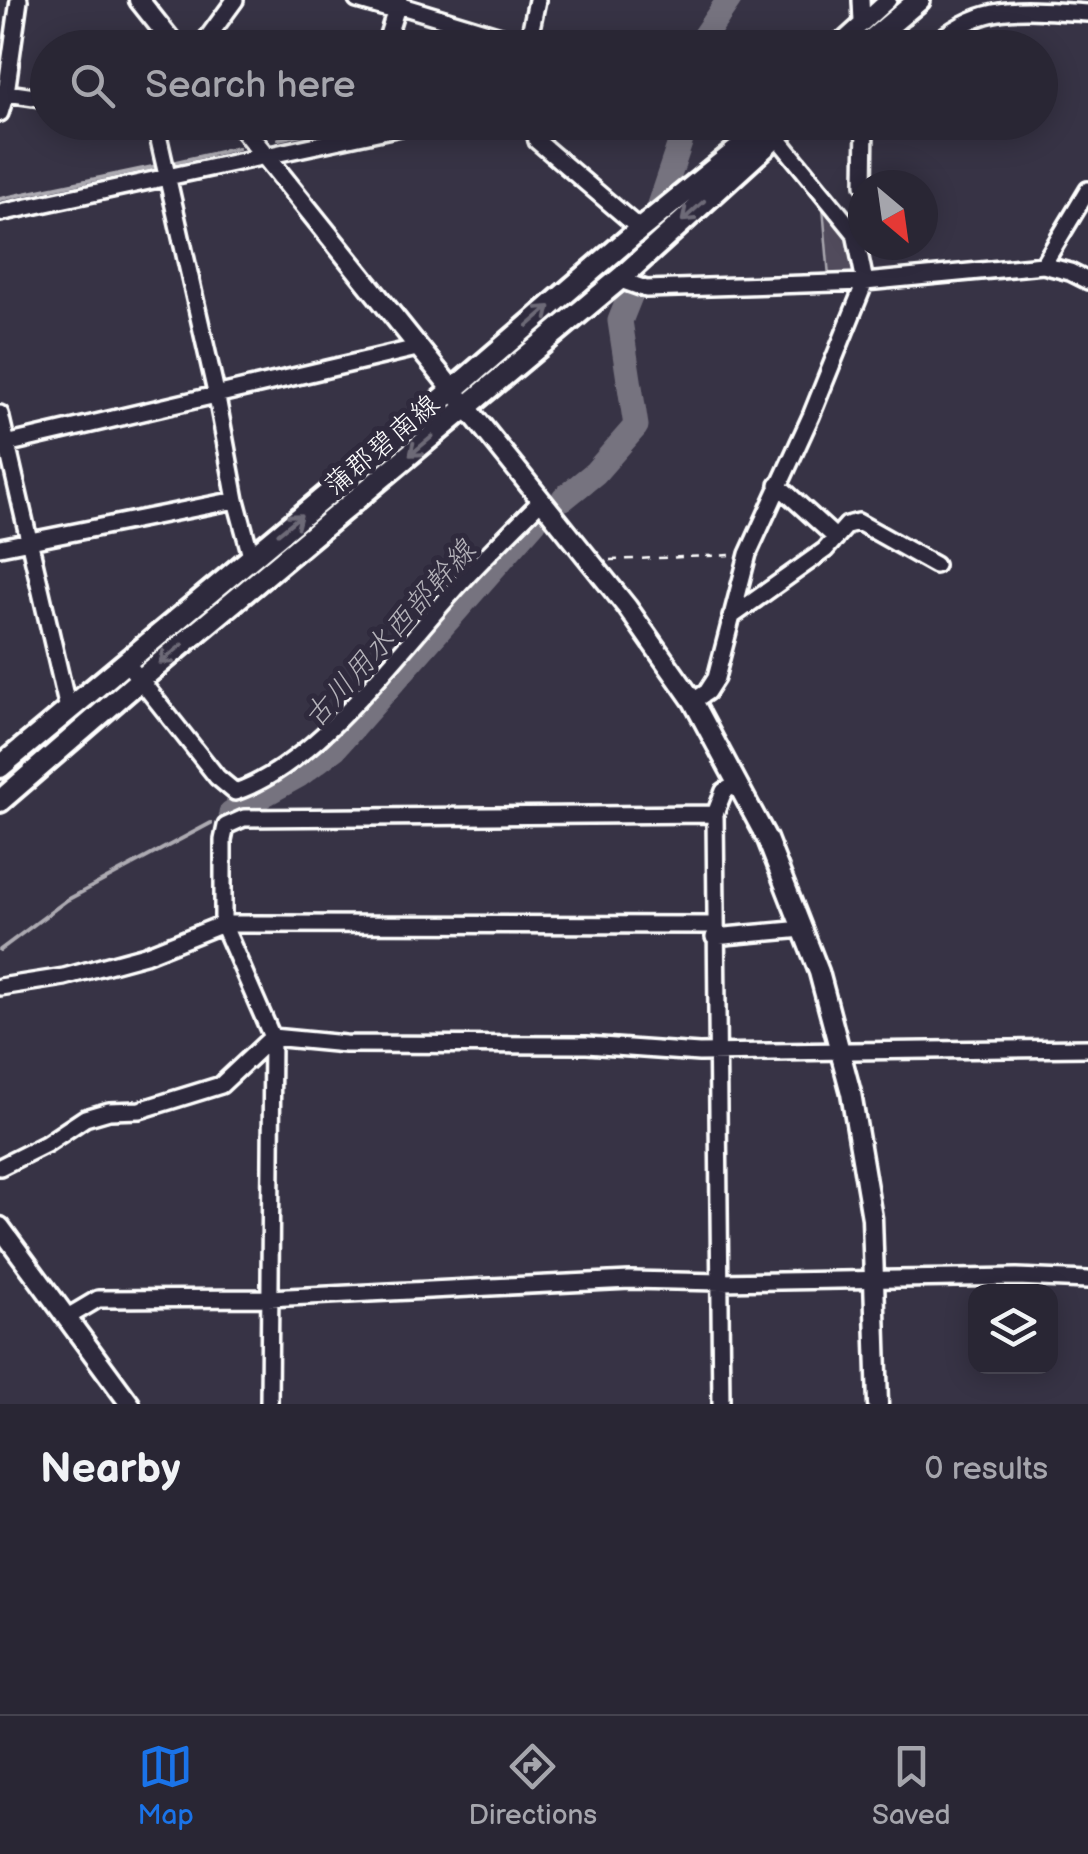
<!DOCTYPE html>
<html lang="en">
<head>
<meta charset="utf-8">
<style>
  :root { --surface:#292634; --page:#312e3c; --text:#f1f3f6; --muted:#a5a5ac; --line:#45434f; --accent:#1a73e8 }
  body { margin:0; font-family:"Balsamiq Sans","Klee One",sans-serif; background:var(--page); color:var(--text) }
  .controls { position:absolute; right:30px; bottom:30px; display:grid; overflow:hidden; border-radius:20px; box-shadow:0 5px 25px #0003 }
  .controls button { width:90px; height:90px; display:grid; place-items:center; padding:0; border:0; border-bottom:2px solid var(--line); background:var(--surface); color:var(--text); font:50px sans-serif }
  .compass { position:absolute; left:848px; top:170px; width:90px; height:90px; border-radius:50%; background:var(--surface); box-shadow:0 5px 25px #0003; rotate:151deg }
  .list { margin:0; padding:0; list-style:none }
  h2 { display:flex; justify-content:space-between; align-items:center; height:130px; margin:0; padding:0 40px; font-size:42px }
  h2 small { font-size:32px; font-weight:400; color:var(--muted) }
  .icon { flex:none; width:55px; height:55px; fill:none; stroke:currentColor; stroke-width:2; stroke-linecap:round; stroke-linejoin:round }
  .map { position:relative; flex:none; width:1088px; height:1404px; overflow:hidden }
  .search { position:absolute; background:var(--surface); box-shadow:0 5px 25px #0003; left:30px; right:30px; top:30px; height:110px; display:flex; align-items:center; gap:25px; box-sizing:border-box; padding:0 35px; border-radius:55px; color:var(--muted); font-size:38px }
  .sheet { height:310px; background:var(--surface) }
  nav { display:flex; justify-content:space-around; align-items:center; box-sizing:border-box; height:140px; border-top:2px solid var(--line); background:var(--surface); font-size:28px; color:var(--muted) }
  nav a { display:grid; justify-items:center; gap:5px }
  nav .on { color:var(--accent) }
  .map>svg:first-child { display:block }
</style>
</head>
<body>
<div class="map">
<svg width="1088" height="1404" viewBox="0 0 1088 1404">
  <rect width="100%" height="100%" fill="#373345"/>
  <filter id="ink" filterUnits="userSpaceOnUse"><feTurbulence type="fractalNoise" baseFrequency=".01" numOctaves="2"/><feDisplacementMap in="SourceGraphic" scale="20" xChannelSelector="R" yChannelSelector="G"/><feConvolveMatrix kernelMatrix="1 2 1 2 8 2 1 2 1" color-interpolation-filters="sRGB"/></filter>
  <g filter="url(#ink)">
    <path fill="#514c5c" stroke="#a8a6ae" stroke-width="2.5" d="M 823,207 L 856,251 L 859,277 L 829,277 Z"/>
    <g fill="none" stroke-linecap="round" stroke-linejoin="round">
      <path stroke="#adabb2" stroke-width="4" d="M 684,48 L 700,42
        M 279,139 L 354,122
        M 171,163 L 238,148
        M 0,199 L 162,165
        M 0,950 L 67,900 L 211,823"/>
      <path stroke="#76737f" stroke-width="25" d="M 700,48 L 700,42 L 729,0
        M 659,205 L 687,122
        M 564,498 L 595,473 L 636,426 L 620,321 L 632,291
        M 231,813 L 299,775 L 335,748 L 535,521"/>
      <defs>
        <path id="minor" d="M 357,0 L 388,9 L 398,5 L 527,44
          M 861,0 L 862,22
          M 200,48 L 235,0
          M 384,48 L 399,0
          M 527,48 L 537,0
          M 821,48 L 844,40 L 888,0
          M 929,48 C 985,0 1020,10 1088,13
          M 0,92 L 48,99
          M 0,113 L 6,93 L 19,0
          M 155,122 L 217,397 L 236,500 L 251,556
          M 533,122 L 537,141 L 640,229
          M 772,131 L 855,233
          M 864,185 L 865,122
          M 0,213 L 424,122
          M 1043,265 L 1088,190
          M 623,276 L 626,282 L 646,289 L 865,282 L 1043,265 L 1070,272 L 1088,281
          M 0,414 L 68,709
          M 6,444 L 417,348
          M 778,485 L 836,538
          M 0,547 L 236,500
          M 731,617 L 825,550 L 847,525 L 858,522 L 935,565
          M 126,662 L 217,777 L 235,792 C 315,765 394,658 450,595 C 479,562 511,531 542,500
          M 693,701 L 707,692 L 716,678 L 748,554 L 811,416 L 865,282 L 855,233 L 863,215
          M 714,937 L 803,929
          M 0,987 L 64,977 L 145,955 L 223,924 L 714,925
          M 272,1037 L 345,1044 L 587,1045 L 699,1053 L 1088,1048
          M 0,1167 L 46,1144 L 85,1118 L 109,1111 L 140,1110 L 221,1085 L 272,1037
          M 66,1318 L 98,1299 L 268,1298 L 630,1280 L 720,1282 L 1017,1277 L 1088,1280
          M 269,1404 L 272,1037 L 223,924 L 223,840 L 226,826 L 244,818 L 715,814
          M 721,1404 L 715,814 L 724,791 L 738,784"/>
        <path id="tertiary" d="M 139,0 L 177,48
          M 238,122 L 627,607 L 693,701 L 767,839 L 819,972 L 851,1093 L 872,1218 L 878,1404
          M 0,1227 L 130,1404"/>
        <path id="secondary" d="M 862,48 L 919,0
          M 0,767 L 453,390 L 640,229 L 772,122
          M 0,801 L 140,680 L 623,276 L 792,122"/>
      </defs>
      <use href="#minor" stroke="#fff" stroke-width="22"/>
      <use href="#tertiary" stroke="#fff" stroke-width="25"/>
      <use href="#secondary" stroke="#fff" stroke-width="28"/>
      <path stroke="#fff" stroke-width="2.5" stroke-dasharray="8 8" stroke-linecap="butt" d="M 610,560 L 732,555"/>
      <use href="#minor" stroke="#2f2a3d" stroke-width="15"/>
      <use href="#tertiary" stroke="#2f2a3d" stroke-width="18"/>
      <use href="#secondary" stroke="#2f2a3d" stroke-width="20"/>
    </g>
    <defs><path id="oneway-shaft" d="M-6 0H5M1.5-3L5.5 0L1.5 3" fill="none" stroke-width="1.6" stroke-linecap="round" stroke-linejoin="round" transform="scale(2.5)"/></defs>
    <g stroke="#6d6a77">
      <use href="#oneway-shaft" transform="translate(693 211) rotate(138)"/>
      <use href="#oneway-shaft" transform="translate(539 316) rotate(-41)"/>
      <use href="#oneway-shaft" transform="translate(421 446) rotate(140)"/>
      <use href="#oneway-shaft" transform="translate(290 524) rotate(-39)"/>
      <use href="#oneway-shaft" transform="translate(171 654) rotate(140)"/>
    </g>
  </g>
  <g text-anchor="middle" stroke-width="10" stroke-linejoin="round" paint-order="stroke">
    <g font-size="28" fill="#fff" stroke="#2f2a3d">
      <text transform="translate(381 444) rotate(-40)" y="10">蒲郡碧南線</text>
    </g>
    <g font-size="30" font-style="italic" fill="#b4b2b9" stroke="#2f2a3d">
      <text transform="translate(389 634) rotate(-48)" y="10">古川用水西部幹線</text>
    </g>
  </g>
</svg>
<div class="controls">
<button><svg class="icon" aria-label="layers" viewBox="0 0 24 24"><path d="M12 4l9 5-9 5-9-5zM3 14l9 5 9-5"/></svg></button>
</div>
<svg class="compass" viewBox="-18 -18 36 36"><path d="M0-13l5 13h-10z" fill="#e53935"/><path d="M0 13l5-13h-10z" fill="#a5a5ac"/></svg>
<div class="search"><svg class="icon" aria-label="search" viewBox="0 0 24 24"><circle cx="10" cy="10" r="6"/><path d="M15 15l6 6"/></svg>Search here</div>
</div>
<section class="sheet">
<h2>Nearby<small>0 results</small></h2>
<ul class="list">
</ul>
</section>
<nav>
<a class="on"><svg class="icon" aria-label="map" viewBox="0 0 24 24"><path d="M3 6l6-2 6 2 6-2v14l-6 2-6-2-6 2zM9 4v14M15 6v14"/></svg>Map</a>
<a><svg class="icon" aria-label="directions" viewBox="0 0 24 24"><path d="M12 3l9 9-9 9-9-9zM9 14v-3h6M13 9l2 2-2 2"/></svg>Directions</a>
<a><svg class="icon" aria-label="saved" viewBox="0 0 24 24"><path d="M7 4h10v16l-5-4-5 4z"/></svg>Saved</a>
</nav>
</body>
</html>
